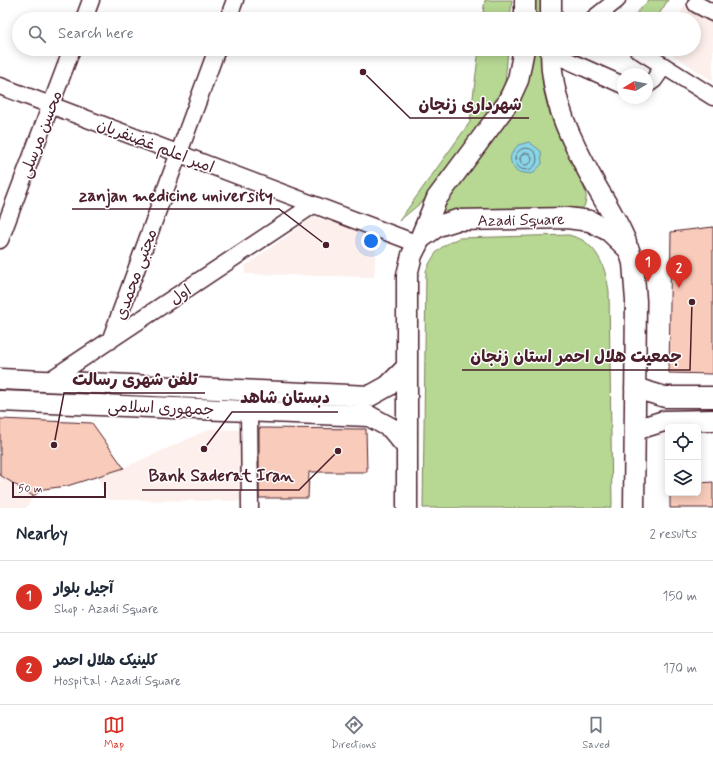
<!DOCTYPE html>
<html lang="en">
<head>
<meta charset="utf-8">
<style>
  :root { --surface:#fff; --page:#f2f2f3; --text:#1f2937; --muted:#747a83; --line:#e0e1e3; --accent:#d93025 }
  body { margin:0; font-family:Mynerve,"Playpen Sans Arabic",sans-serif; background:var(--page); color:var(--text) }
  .controls { position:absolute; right:12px; bottom:12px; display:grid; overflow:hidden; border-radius:6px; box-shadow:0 2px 10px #0003 }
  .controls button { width:36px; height:36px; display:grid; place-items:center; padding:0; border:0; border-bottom:1px solid var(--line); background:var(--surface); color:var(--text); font:20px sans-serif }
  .compass { position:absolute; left:617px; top:68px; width:36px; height:36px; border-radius:50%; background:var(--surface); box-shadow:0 2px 10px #0003; rotate:260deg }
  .scale { position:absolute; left:12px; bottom:10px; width:94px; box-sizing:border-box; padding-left:4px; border:2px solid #4a1f2b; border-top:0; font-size:11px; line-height:14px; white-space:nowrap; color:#4a1f2b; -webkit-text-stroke:3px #fff; paint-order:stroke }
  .you { position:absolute; left:371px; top:241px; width:14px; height:14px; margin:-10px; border:3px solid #fff; border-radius:50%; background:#1a73e8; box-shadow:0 0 0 6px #1a73e833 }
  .badge { display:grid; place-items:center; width:26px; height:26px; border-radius:50%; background:var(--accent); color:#fff; font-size:13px; font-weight:700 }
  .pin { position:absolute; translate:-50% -33px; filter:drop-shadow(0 1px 2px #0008) }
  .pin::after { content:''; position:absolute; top:21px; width:14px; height:12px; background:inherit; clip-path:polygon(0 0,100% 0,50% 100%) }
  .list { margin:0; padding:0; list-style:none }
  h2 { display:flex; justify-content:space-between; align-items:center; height:52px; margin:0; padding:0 16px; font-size:17px }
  h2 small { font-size:13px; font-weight:400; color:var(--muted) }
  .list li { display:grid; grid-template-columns:26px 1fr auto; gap:12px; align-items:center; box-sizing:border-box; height:72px; padding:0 16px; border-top:1px solid var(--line) }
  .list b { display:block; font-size:15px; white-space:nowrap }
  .list p { margin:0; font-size:13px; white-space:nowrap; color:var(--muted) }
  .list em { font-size:13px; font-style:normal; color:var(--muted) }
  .icon { flex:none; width:22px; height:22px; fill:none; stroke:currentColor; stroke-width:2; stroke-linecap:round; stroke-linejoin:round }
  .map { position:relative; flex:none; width:713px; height:508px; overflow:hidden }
  .search { position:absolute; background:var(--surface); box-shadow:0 2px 10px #0003; left:12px; right:12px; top:12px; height:44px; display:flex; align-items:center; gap:10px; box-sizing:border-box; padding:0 14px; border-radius:22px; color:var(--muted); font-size:15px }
  .sheet { height:196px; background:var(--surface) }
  nav { display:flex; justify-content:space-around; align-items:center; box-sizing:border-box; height:56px; border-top:1px solid var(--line); background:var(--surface); font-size:11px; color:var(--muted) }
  nav a { display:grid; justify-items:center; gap:2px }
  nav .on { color:var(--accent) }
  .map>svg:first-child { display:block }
</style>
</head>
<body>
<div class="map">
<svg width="713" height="508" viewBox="0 0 713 508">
  <rect width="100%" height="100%" fill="#fff"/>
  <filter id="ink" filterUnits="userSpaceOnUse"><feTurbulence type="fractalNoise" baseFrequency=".025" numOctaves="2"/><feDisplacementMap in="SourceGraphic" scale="8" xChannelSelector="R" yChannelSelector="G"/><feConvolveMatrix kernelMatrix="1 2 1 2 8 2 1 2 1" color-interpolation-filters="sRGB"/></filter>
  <g filter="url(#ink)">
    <path fill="#fdefeb" d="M 688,0 L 713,0 L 713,81 L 664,49 L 694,49 L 694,19 L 677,19 Z
      M 314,217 L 377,236 L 374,277 L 245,274 L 245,266 Z
      M 210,429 L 241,430 L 241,501 L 108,500 L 98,477 L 124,468 Z
      M 0,475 L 33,496 L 26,508 L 0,508 Z"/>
    <path fill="#b6d893" stroke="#807c5f" d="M 485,0 L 512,0 L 510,19 L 482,19 Z
      M 531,0 L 543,0 L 543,19 L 531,19 Z
      M 649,0 L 668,0 L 656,19 L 631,19 Z
      M 479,49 L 508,49 L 505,83 L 492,106 L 429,196 L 399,221 L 470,122 Z
      M 530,49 L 542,49 C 542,63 541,78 544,92 C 550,122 566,150 579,177 C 584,188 590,197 583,208 L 539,208 L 458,211 L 436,219 L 446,203 L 515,108 Z
      M 569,235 C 574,237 580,238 584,241 C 601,253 606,272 609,291 L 612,505 L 610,508 L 423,508 L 426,271 C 435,251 439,247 459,238 Z"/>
    <path fill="#88d6e6" stroke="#6f8d9b" d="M 529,142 L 541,151 L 542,164 L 532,174 L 517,172 C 508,160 508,157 518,145 Z"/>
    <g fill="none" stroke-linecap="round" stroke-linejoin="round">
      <path stroke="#636876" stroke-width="1" d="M515 159a11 11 0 1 1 22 0a11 11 0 1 1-22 0Z
        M520 159a6 6 0 1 1 12 0a6 6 0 1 1-12 0Z"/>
    </g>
    <path fill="#f8cbbb" stroke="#4a1f2b" d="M 713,227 L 713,374 L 669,373 L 671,232 Z
      M 0,419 L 92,423 L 124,468 L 67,486 L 44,489 L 33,496 L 0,475 Z
      M 259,428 L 366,429 L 367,472 L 309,472 L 308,498 L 259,498 Z
      M 713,482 L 713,508 L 670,508 L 670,493 L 698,493 L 698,483 Z"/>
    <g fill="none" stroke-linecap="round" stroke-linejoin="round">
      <defs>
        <path id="minor" d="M 696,4 L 713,13
          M 84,19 L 91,0
          M 228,19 L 235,0
          M 593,19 L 617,0
          M 556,49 L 551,53 L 623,85
          M 637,49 L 713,97
          M 647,85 L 654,80 L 664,66
          M 0,86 L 418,244
          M 0,240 L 72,49
          M 110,341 L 217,49
          M 47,382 L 313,205
          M 249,411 L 250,508"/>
        <path id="major" d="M 525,19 L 525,0
          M 551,19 L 551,0
          M 551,49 C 550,101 572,142 596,186 C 607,205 618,222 626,242
          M 420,239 L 437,198 L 507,104 L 518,80 L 524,49
          M 0,379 L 370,396 L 388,386 L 407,367
          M 635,388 L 665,397 L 713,397
          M 0,401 L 369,416 L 391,428 L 407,447
          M 635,430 L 664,421 L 713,420
          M 407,508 L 407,275 L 412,255 L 420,239 L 438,226 L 457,220 L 567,218 L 590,221 L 609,231 L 629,250 L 633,263 L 636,301 L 634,508"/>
      </defs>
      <use href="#minor" stroke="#4a1f2b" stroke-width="19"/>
      <use href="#major" stroke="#4a1f2b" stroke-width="23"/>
      <use href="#minor" stroke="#fff" stroke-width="16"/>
      <use href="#major" stroke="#fff" stroke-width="20"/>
    </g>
  </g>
  <g text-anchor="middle" stroke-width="3" stroke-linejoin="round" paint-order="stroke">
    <g font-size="16" fill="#4a1f2b" stroke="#fff">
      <text transform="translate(40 134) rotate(-69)" y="6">محسن مرسلی</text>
      <text transform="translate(156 145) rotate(21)" y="6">امیر اعلم غضنفریان</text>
      <text transform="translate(521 219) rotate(-1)" y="6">Azadi Square</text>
      <text transform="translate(135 274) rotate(-70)" y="6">مجتبی محمدی</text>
      <text transform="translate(180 294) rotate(-34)" y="6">اول</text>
      <text transform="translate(161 407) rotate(2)" y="6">جمهوری اسلامی</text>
    </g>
  </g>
  <path fill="none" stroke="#4a1f2b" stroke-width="1.5" d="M363 72L410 118H529M326 245L279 209H72M692 302L690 370H462M54 445L64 393H205M204 449L232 412H338M338 451L299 490H142"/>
  <g fill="#4a1f2b" stroke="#fff" stroke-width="1.5">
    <circle cx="363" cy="72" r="4"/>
    <circle cx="326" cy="245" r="4"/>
    <circle cx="692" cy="302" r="4"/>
    <circle cx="54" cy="445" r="4"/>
    <circle cx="204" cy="449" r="4"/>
    <circle cx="338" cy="451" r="4"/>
  </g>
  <g font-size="17" text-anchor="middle" font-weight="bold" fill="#4a1f2b" stroke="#fff" stroke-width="3" stroke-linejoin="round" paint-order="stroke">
    <text x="470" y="110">شهرداری زنجان</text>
    <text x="176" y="201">zanjan medicine university</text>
    <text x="576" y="362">جمعیت هلال احمر استان زنجان</text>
    <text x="135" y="385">تلفن شهری رسالت</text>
    <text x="285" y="403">دبستان شاهد</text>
    <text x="221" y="481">Bank Saderat Iran</text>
  </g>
</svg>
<div class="controls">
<button><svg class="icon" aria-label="locate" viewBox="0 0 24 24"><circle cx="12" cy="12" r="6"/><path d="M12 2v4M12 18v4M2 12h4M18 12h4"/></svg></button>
<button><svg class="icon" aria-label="layers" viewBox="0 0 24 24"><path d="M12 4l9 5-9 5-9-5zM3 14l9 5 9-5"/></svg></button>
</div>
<svg class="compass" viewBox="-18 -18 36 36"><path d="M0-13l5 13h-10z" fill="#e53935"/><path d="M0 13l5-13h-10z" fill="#747a83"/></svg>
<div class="scale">50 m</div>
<div class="you"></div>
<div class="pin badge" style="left:648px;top:282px">1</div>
<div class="pin badge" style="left:679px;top:288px">2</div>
<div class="search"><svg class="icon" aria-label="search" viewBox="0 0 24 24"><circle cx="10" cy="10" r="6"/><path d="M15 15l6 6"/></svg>Search here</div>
</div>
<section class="sheet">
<h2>Nearby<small>2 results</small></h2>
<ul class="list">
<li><span class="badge">1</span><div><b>آجیل بلوار</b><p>Shop · Azadi Square</p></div><em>150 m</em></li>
<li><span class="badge">2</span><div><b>کلینیک هلال احمر</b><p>Hospital · Azadi Square</p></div><em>170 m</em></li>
</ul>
</section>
<nav>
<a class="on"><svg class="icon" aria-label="map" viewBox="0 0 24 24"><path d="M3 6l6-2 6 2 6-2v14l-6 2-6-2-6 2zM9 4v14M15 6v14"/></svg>Map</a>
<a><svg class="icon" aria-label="directions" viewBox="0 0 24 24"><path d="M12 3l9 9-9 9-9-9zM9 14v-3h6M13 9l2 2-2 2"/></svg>Directions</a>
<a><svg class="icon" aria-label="saved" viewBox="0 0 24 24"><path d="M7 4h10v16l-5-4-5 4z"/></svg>Saved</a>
</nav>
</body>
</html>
